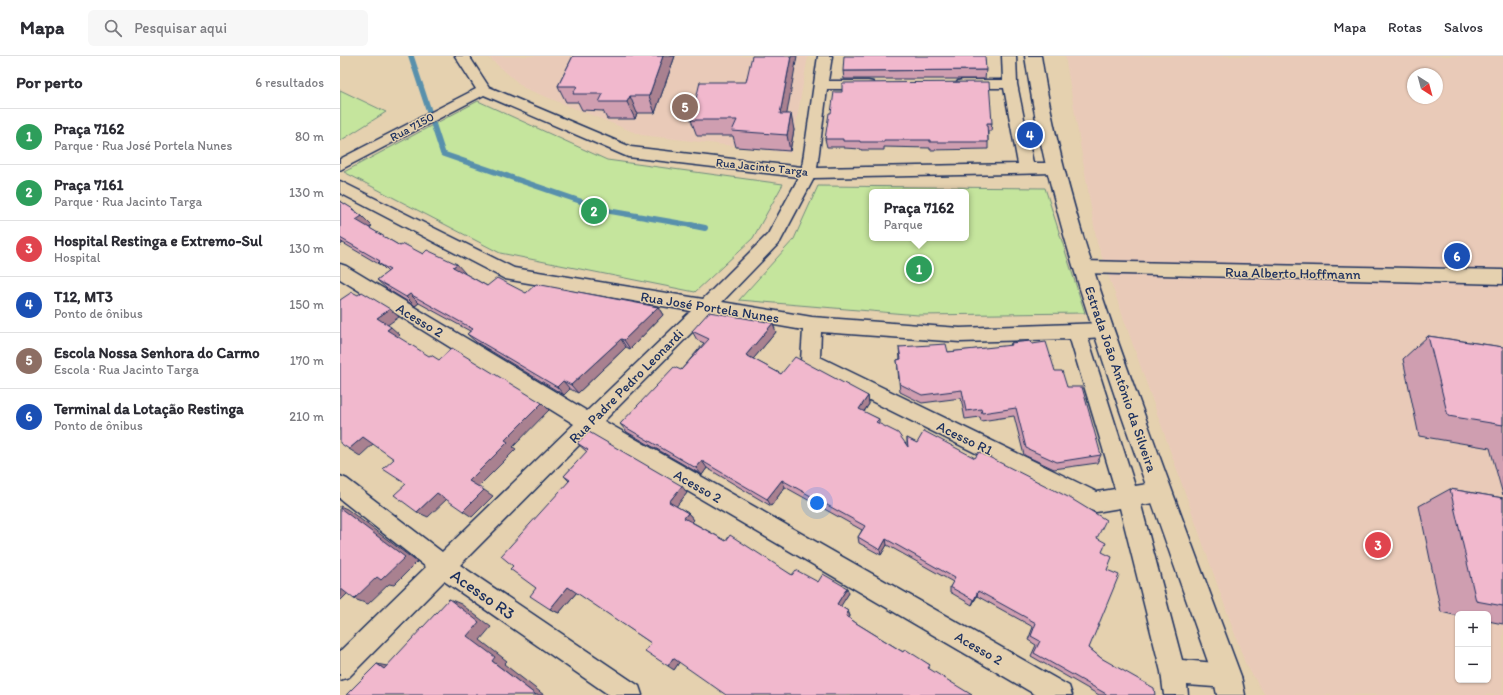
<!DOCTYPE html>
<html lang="pt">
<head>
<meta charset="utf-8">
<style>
  :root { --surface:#fff; --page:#f7f7f7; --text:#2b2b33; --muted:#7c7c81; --line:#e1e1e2; --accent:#db2777 }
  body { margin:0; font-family:Itim,sans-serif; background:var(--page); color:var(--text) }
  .controls { position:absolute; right:12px; bottom:12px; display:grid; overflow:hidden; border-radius:6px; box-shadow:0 1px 3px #0004 }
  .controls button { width:36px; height:36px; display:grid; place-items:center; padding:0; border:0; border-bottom:1px solid var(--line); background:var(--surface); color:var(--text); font:20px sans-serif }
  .compass { position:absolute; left:1067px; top:12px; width:36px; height:36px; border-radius:50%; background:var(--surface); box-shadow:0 1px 3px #0004; rotate:144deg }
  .you { position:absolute; left:477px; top:447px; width:14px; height:14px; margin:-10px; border:3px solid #fff; border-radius:50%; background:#1a73e8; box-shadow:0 0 0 6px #1a73e833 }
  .badge { display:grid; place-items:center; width:26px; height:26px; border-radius:50%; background:var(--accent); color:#fff; font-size:13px; font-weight:700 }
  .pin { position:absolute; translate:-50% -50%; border:2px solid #fff; box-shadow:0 1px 4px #0006 }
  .popup { position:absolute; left:529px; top:133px; width:100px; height:52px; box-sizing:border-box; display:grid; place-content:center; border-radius:6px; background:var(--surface); filter:drop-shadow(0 1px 3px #0005); font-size:13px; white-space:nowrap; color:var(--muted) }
  .popup b { font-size:15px; color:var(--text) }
  .popup::after { content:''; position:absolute; left:50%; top:100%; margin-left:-8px; border:8px solid transparent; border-top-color:var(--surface) }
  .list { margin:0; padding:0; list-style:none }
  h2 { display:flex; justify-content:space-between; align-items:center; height:52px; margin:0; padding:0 16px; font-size:17px }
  h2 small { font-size:13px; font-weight:400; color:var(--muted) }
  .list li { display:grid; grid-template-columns:26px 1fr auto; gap:12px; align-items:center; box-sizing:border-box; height:56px; padding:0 16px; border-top:1px solid var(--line) }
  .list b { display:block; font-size:15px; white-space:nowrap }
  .list p { margin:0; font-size:13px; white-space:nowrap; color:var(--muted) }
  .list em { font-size:13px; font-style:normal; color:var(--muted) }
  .icon { flex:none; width:22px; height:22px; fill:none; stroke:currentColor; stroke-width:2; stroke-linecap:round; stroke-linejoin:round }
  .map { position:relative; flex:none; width:1163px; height:639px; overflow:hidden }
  header { display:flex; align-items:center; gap:24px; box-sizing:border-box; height:56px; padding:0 20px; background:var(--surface); border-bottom:1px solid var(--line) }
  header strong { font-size:19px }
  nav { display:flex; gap:22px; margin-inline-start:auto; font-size:14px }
  .search { width:280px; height:36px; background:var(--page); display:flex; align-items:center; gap:10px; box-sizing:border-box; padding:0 14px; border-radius:6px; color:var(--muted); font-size:15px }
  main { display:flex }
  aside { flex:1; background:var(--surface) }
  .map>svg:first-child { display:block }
</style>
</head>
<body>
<header>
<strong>Mapa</strong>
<div class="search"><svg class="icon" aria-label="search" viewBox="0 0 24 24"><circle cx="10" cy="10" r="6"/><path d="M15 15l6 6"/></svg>Pesquisar aqui</div>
<nav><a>Mapa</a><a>Rotas</a><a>Salvos</a></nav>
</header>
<main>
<aside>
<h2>Por perto<small>6 resultados</small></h2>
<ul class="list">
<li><span class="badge" style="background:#2e9e5b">1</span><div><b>Praça 7162</b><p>Parque · Rua José Portela Nunes</p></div><em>80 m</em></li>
<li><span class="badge" style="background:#2e9e5b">2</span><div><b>Praça 7161</b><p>Parque · Rua Jacinto Targa</p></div><em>130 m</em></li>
<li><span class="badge" style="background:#e0444e">3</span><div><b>Hospital Restinga e Extremo-Sul</b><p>Hospital</p></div><em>130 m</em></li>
<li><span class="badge" style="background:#1a4fb4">4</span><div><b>T12, MT3</b><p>Ponto de ônibus</p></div><em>150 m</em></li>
<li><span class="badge" style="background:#8d6e63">5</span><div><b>Escola Nossa Senhora do Carmo</b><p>Escola · Rua Jacinto Targa</p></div><em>170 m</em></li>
<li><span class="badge" style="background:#1a4fb4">6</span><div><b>Terminal da Lotação Restinga</b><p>Ponto de ônibus</p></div><em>210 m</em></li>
</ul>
</aside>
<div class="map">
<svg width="1163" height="639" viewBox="0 0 1163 639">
  <rect width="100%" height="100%" fill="#e5d1af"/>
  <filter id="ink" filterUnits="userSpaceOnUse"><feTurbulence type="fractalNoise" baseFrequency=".025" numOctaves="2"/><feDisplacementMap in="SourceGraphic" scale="8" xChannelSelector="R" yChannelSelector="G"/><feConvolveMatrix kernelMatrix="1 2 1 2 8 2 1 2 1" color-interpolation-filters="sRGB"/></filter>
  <g filter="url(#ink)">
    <path fill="#e9cab8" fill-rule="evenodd" d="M 147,0 L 468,0 L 451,97 L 301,79 L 184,32 Z
      M 725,0 L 1163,0 L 1163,639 L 925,639 L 905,607 L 757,187 ZM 1073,18 L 1097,18 L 1097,42 L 1073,42 ZM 1118,558 L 1148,558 L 1148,624 L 1118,624 Z"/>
    <path fill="#c5e59d" stroke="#708a7e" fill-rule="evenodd" d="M 0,34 L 46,56 L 0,85 Z
      M 138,45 L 267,104 L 443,128 L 413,182 L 355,236 L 160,197 L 4,116 Z
      M 478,130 L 705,132 L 745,257 L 578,259 L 399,244 L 454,183 ZM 532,136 L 626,136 L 626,182 L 532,182 Z"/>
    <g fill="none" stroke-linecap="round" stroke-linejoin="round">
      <path stroke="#5990ac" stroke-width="5.5" d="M 71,0 L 103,98 L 269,155 L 356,170"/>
      <path stroke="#5990ac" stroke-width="6" d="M 350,169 L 365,172"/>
      <defs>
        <path id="street" d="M 115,0 L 129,0 L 149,31 L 291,91 L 462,111 L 478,0 L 492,0 L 488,25 L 528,25 L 533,26 L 535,29 L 533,32 L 528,33 L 487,33 L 477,112 L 678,108 L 664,32 L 623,32 L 618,31 L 616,28 L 618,25 L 623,24 L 663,24 L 662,0 L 676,0 L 677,28 L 693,107 L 713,107 L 718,108 L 721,112 L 718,116 L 713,117 L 474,122 L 440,186 L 382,246 L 472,261 L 620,272 L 763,267 L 769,269 L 772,274 L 769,279 L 763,281 L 748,282 L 795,430 L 820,426 L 827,429 L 831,436 L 827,443 L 820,446 L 801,449 L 842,604 L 887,608 L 896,611 L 899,620 L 896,629 L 887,632 L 847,629 L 848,639 L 824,639 L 821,616 L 780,452 L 756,456 L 748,453 L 463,311 L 461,305 L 463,274 L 370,258 L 264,365 L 729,630 L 732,639 L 696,639 L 250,378 L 120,509 L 299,630 L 302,639 L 269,639 L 104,525 L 9,621 L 0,624 L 0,595 L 86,511 L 0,443 L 0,420 L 7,423 L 102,496 L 234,368 L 0,223 L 0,208 L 6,210 L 247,355 L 351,255 L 165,223 L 0,137 L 0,125 L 174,212 L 363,243 L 428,178 L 459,121 L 288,101 L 144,39 L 0,114 L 0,103 L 136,33 ZM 481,276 L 620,286 L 730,283 L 775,433 L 757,436 L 480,301 Z
          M 743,205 L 1163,214 L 1163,228 L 743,217 L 737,216 L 734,211 L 737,206 Z"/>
        <path id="secondary" d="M 685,0 L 701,0 C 720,124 760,238 803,355 C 835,444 868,532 901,620 L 905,639 L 877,639 L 873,620 C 842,532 811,444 780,355 C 740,237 703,124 685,0 Z"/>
      </defs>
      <use href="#street" stroke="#1b2f5e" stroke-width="3"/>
      <use href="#secondary" stroke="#1b2f5e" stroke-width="3"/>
      <use href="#street" fill="#e5d1af" fill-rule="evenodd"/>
      <use href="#secondary" fill="#e5d1af" fill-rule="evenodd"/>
    </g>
    <path fill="#cf9eb0" stroke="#1b2f5e" d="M 233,0 L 335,0 L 315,57 L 297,57 L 295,63 L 267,63 L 263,55 L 242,54 L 238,46 L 226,46 L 218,30 Z
      M 646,14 L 645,23 L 504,23 L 503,15 Z
      M 491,57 L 652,67 L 651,75 L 648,75 L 648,93 L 590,94 L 590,92 L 544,91 L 544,94 L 521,94 L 521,93 L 504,92 L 504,91 L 487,91 L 485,83 Z
      M 447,58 L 454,74 L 450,95 L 396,91 L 393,80 L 357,80 L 351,64 Z
      M 0,145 L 18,157 L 32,170 L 29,172 L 60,190 L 83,198 L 125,217 L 124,217 L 147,230 L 186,237 L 318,251 L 323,259 L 290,293 L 286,291 L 238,337 L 230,333 L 224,339 L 136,286 L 127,278 L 130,275 L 79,247 L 75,250 L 47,233 L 37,224 L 48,216 L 42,210 L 3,187 L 0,189 Z
      M 352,275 L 436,276 L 413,303 L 441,318 L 528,340 L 529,348 L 524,356 L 539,363 L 539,368 L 567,390 L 567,382 L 757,482 L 767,514 L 749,592 L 761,602 L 815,639 L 759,639 L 691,600 L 696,589 L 688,584 L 693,571 L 637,540 L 632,549 L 610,536 L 610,531 L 613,526 L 547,489 L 541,499 L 519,487 L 518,481 L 522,474 L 445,431 L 431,450 L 367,412 L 362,419 L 287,376 L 280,368 L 341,314 L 364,287 L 357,284 Z
      M 1088,280 L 1163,291 L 1163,439 L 1150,392 L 1079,380 L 1063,303 Z
      M 671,287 L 692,288 L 727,331 L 761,399 L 757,407 L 714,413 L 684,399 L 674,360 L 641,365 L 640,361 L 625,363 L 621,342 L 582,347 L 560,336 L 557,304 L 560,303 L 559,291 L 608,296 L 670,290 Z
      M 237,387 L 347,437 L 336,450 L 348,457 L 354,464 L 352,466 L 386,485 L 452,519 L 478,526 L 509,537 L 500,550 L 508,555 L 510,560 L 509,562 L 516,567 L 563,596 L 590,609 L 339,606 L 334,614 L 311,587 L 237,536 L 219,557 L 210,553 L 196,532 L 173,510 L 229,425 L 224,420 L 247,396 Z
      M 1110,433 L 1163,442 L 1163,568 L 1148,565 L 1148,558 L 1118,558 L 1118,560 L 1101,556 L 1079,450 Z"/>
    <path fill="#a98190" stroke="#1b2f5e" d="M 323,0 L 335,0 L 315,57 L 309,40 Z
      M 451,0 L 457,0 L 444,74 L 440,58 Z
      M 290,40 L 297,57 L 295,63 L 287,46 Z
      M 451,58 L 454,74 L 450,95 L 447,79 Z
      M 12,153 L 13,153 L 21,161 L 22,160 L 32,170 L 26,174 L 16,164 Z
      M 0,185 L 3,187 L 0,189 Z
      M 117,208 L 125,217 L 121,220 L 113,211 Z
      M 70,238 L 79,247 L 75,250 L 66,241 Z
      M 318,251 L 323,259 L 290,293 L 284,284 Z
      M 50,253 L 59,261 L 46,270 L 37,262 Z
      M 433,267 L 436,276 L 409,308 L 406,299 Z
      M 51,271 L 60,279 L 57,282 L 47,274 Z
      M 281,283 L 286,291 L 238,337 L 231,329 Z
      M 223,325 L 230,333 L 224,339 L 217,331 Z
      M 528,340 L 529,348 L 520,361 L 519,353 Z
      M 202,347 L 209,354 L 173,391 L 176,393 L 138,431 L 129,425 L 165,384 Z
      M 23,381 L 34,387 L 20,400 L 9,393 Z
      M 362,405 L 367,412 L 362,419 L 356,412 Z
      M 442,424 L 445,431 L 431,450 L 427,443 Z
      M 342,430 L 347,437 L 335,452 L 329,446 Z
      M 144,434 L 153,440 L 132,461 L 123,455 Z
      M 97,437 L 107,443 L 88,461 L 77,456 Z
      M 0,450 L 7,453 L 77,506 L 54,529 L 49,528 L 28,548 L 14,543 Z
      M 348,457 L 354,464 L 350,468 L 344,462 Z
      M 546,483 L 547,489 L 541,499 L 540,494 Z
      M 0,531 L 11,534 L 0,545 Z
      M 228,531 L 237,536 L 219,557 L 210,553 Z
      M 507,532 L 509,537 L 499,553 L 497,548 Z
      M 638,535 L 637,540 L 632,549 L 634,544 Z
      M 109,543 L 121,548 L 151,571 L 140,584 L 167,605 L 164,608 L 204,639 L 196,639 L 152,605 L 127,580 Z
      M 508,555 L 510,560 L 508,565 L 506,560 Z
      M 333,602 L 340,605 L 334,614 L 328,610 Z
      M 37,608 L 52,611 L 44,613 Z"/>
    <path fill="#f1b8cd" stroke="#1b2f5e" d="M 233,0 L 323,0 L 309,40 L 290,40 L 287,46 L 259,46 L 263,38 L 233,38 L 237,30 L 218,30 Z
      M 412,0 L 451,0 L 440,58 L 451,58 L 447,79 L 392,75 L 397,64 L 351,64 L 360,26 L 406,26 Z
      M 504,0 L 645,0 L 646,14 L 503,15 Z
      M 649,26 L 652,67 L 647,67 L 648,86 L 590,86 L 590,84 L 544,84 L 544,86 L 520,86 L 520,85 L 503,85 L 503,83 L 485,83 L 489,57 L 491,57 L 494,36 L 502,36 L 502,27 Z
      M 0,145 L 13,153 L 12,153 L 22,160 L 16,164 L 60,190 L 64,188 L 83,198 L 87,194 L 117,208 L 113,211 L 147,230 L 157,222 L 186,237 L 196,228 L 318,251 L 284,284 L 281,283 L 231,329 L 223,325 L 217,331 L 127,278 L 133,273 L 70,238 L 66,241 L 37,224 L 50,214 L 38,207 L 40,205 L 0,182 Z
      M 12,236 L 18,239 L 22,236 L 50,253 L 37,262 L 51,271 L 47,274 L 89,300 L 91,299 L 99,304 L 112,292 L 202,347 L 165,384 L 168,386 L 129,425 L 144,434 L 123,455 L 97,437 L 77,456 L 54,439 L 66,428 L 43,413 L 54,403 L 23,381 L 9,393 L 0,387 L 0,244 Z
      M 369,256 L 433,267 L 406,299 L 441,318 L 455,301 L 528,340 L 519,353 L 539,363 L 536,366 L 558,377 L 568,391 L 567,382 L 577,387 L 584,375 L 635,402 L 639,396 L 730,442 L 766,464 L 757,482 L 766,487 L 762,496 L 772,501 L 767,514 L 779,519 L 749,592 L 761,602 L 814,632 L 815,639 L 768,639 L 694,597 L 700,585 L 691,580 L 696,567 L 638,535 L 634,544 L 610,531 L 615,522 L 546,483 L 540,494 L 518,481 L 525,470 L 442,424 L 427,443 L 362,405 L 356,412 L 280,368 L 334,311 L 341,314 L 369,283 L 352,275 Z
      M 1088,280 L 1163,291 L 1163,369 L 1108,360 Z
      M 691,285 L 692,288 L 706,286 L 715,315 L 722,315 L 727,331 L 742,331 L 761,399 L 717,406 L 686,392 L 676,352 L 642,357 L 641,353 L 626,355 L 622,334 L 582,339 L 560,328 L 557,304 L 561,303 L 559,291 L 606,288 L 608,296 L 672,289 L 671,287 Z
      M 249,376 L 342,430 L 329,446 L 348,457 L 344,462 L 386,485 L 390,479 L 452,519 L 456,514 L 478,526 L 483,518 L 507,532 L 497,548 L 508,555 L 506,560 L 516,567 L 563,596 L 565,593 L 590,609 L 588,612 L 632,639 L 386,639 L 333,602 L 328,610 L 305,595 L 311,587 L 228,531 L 210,553 L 190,540 L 196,532 L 170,513 L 173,510 L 161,500 L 230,424 L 224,420 L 248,394 L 237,387 Z
      M 1110,433 L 1163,442 L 1163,550 L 1136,545 Z
      M 0,452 L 65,501 L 41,524 L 37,521 L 14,543 L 0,532 Z
      M 109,543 L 139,566 L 127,580 L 155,601 L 152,605 L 196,639 L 6,639 L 37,608 L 44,613 Z"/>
  </g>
  <g text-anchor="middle" stroke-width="3" stroke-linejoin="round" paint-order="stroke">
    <g font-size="12" fill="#1b2f5e" stroke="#e5d1af">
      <text transform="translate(72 71) rotate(-28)" y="4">Rua 7150</text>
      <text transform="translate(422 111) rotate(6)" y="4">Rua Jacinto Targa</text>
    </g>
    <g font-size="14" fill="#1b2f5e" stroke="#e5d1af">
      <text transform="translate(953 217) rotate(1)" y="5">Rua Alberto Hoffmann</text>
      <text transform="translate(370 251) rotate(9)" y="5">Rua José Portela Nunes</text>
      <text transform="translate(80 264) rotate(31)" y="5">Acesso 2</text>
      <text transform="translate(781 323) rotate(71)" y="5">Estrada João Antônio da Silveira</text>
      <text transform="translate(286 330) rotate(-45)" y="5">Rua Padre Pedro Leonardi</text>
      <text transform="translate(625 382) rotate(26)" y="5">Acesso R1</text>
      <text transform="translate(358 430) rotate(30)" y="5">Acesso 2</text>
      <text transform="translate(639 592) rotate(30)" y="5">Acesso 2</text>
    </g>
    <g font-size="17" fill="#1b2f5e" stroke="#e5d1af">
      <text transform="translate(143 538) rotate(35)" y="6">Acesso R3</text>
    </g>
  </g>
</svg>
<div class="controls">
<button>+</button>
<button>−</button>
</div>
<svg class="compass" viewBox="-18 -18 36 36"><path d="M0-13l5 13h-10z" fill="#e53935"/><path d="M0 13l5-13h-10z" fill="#7c7c81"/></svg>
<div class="you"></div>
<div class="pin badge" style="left:579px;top:213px;background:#2e9e5b">1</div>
<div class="popup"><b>Praça 7162</b>Parque</div>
<div class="pin badge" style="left:254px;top:155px;background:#2e9e5b">2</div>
<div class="pin badge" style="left:1038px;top:489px;background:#e0444e">3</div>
<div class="pin badge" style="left:690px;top:79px;background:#1a4fb4">4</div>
<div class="pin badge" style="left:345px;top:51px;background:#8d6e63">5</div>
<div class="pin badge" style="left:1117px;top:200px;background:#1a4fb4">6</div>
</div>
</main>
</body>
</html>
